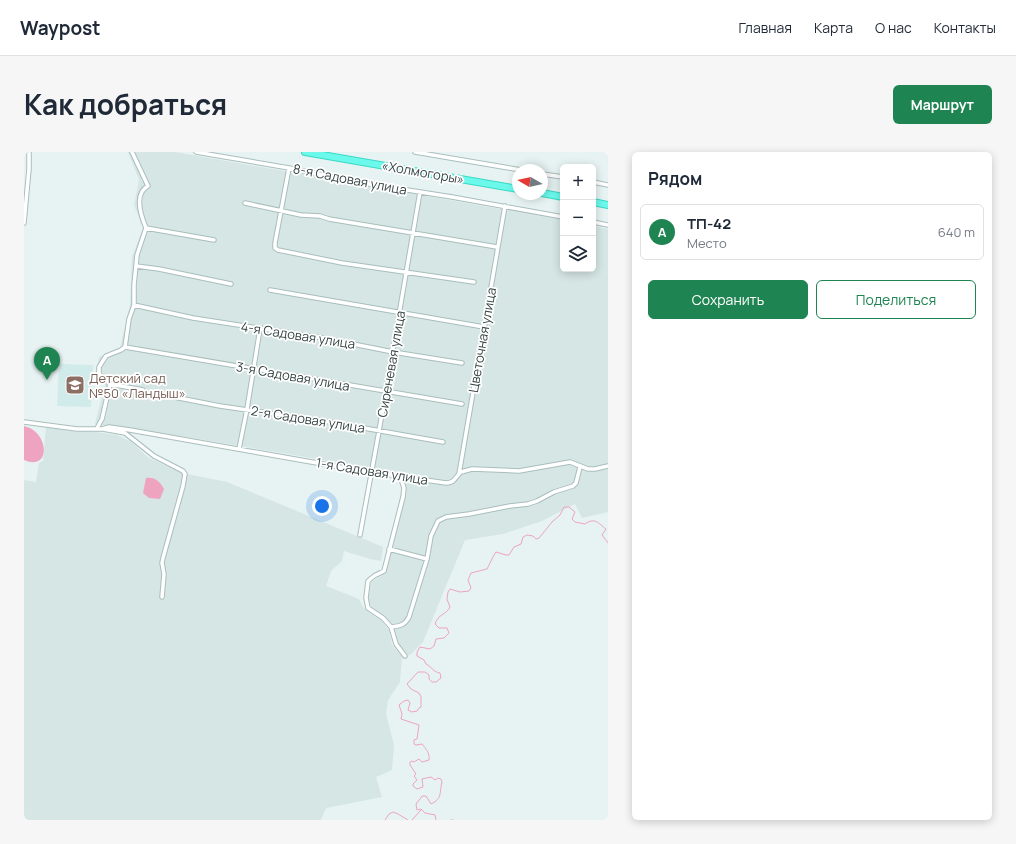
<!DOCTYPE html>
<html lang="ru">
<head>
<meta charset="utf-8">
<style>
  :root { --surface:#fff; --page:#f6f6f7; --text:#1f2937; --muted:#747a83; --line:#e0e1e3; --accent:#1e8451 }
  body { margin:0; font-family:Manrope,sans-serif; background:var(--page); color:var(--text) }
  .controls { position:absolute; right:12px; top:12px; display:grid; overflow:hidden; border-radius:6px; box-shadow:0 2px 10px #0003 }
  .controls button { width:36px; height:36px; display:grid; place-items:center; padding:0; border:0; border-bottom:1px solid var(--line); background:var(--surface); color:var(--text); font:20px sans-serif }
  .compass { position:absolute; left:488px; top:12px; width:36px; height:36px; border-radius:50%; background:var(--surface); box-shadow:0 2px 10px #0003; rotate:279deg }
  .you { position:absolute; left:298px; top:354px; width:14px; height:14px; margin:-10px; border:3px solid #fff; border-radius:50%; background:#1a73e8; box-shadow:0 0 0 6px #1a73e833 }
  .badge { display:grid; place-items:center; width:26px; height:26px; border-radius:50%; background:var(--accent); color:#fff; font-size:13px; font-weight:700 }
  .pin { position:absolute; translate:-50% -33px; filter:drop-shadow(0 1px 2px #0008) }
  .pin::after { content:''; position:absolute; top:21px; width:14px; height:12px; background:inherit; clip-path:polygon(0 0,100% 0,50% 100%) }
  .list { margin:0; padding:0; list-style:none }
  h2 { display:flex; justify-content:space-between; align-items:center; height:52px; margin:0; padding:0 16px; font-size:17px }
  h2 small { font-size:13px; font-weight:400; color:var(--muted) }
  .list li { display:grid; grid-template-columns:26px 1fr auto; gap:12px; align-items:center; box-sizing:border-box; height:56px; margin:0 8px 8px; padding:0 8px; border:1px solid var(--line); border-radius:6px }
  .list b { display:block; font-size:15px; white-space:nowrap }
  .list p { margin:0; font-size:13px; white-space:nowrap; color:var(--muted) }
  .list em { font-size:13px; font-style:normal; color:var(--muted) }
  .actions { display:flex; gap:8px; padding:12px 16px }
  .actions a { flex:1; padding:9px 0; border:1px solid var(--accent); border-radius:6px; text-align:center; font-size:14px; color:var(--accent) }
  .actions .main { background:var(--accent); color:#fff }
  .icon { flex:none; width:22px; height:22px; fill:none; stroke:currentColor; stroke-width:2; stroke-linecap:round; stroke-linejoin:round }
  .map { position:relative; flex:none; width:584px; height:668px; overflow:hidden; border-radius:6px }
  header { display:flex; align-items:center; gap:24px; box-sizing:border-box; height:56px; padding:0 20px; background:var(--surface); border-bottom:1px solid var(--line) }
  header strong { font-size:19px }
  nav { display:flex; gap:22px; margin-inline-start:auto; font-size:14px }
  .intro { display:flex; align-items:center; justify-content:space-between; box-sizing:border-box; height:96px; padding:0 24px }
  h1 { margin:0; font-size:28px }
  .button { padding:10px 18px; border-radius:6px; background:var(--accent); color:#fff; font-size:14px; font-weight:700 }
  main { display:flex; gap:24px; padding:0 24px }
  aside { flex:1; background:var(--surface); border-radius:6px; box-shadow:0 2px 10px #0003 }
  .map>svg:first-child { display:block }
</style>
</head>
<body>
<header>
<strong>Waypost</strong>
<nav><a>Главная</a><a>Карта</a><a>О нас</a><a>Контакты</a></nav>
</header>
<div class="intro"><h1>Как добраться</h1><a class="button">Маршрут</a></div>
<main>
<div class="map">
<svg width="584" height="668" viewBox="0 0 584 668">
  <rect width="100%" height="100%" fill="#e6f3f2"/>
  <path fill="#d5e6e5" d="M 104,0 L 151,0 L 539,68 L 539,117 L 569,117 L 569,74 L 584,77 L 584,360 L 558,366 L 551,352 L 518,369 L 479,382 L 441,388 L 399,490 L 385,504 L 374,490 L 366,471 L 347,455 L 344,447 L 347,430 L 359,423 L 381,322 L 169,286 L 71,272 L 81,233 L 72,221 L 75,205 L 96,196 L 106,154 L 108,105 L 119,76 L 110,53 L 115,28 Z
    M 22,275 L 54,280 L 72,280 L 93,283 L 106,289 L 125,306 L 158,321 L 203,330 L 359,395 L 357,409 L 346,407 L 320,399 L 318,409 L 307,419 L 302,434 L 335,447 L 339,455 L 358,469 L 365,478 L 368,493 L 378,505 L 376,530 L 364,548 L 362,562 L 370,593 L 368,618 L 352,625 L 358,645 L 302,656 L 297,668 L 0,668 L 0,328 L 12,330 L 15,311 L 19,309 Z"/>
  <path fill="#d1ebea" d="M 35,212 L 69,213 L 67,255 L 33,254 Z"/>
  <path fill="#eea4be" d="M 0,274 C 25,279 28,320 0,308 Z
    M 122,326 C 132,325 135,329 140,337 L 136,347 L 125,346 L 119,341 Z"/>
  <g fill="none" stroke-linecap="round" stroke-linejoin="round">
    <path stroke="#eea4be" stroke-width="1" d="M 361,668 L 365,662 L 369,660 L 374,662 L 384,668
      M 388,668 L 397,658
      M 412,668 L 411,663 L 401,661 L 397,657 L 393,658 L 392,652 L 396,647 L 398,644 L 402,644 L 407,652 C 419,646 415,641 418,630 L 417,627 L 414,626 L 411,628 L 407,625 L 398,627 L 399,635 L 393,637 L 389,634 L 389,632 L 393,628 L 390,624 L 392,622 L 386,613 L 386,610 L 388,609 L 390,610 L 395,607 L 398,610 L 405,608 C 406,601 402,597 398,592 L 392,593 L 390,592 L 390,588 L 393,587 L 395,573 L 377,567 L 378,562 L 375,553 L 380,549 L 384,548 L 386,551 L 384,558 L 388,560 L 393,559 L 395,556 L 397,555 L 397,545 L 395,541 L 387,537 L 383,532 L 394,520 L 401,520 L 405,523 L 405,527 L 408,530 L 412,530 L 417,526 L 416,521 C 409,520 408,515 402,512 L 400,508 L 393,504 L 393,500 L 396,495 L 406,497 L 410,494 L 412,487 L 420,486 L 425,481 L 423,476 L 415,476 L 411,472 C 414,462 422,463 426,455 L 423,447 L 424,440 L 426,437 L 436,440 L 445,439 L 447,436 L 444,428 L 447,421 L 463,417 L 470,403 L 472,400 L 482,403 L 485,403 L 490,395 L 497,392 L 499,385 L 503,383 L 509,384 L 512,387 L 515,386 L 528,370 L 536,363 L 540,355 L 545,355 L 551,360 L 548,367 L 551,370 L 561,372 C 571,365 574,371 582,377 L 578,383 L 584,391
      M 427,668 L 429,668"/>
    <defs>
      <path id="street" d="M 172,0 L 265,16 L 339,31 L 428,45 L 539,65
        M 391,0 L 497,18
        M 265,16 L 251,91 L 251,96 L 254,98 L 318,111 L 450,130
        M 518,22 L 539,25
        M 569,30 L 584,33
        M 221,51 L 277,63 L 296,64 L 305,67 L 473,95
        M 569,70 L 584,73
        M 0,71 L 5,17 L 5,0
        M 122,76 L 190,88
        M 112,114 L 135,117 L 207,132
        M 246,138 L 460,175
        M 110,153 L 169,166 L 299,186 L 369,200 L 438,211
        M 101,195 L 438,252
        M 86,232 L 119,238
        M 150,245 L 196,254 L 306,270 L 419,290
        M 0,270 L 53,277 L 78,277 L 85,275 L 106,278 L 333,318 L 422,331 C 431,331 431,325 437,320 L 448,317 L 495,319 L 546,310 L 564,317 L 571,317 L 584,314
        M 73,276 L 78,267 L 86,232 L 77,224 L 75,221 L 75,215 L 82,204 L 97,198 L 101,195 L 105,167 L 110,153 L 110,133 L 113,103 L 122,76 C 117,64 109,42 124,34 L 108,0
        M 79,277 L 101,281 L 130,304 L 159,319 L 161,322 L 159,334 L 139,406 L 138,411 L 140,422 L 138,445
        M 215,297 L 223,257 L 236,177
        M 435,322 L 481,54
        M 376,324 L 380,336 L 379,345 L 360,419 L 350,424 L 344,429 L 342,446 L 344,456 L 359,466 L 367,475 L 372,492 L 381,504
        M 336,383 L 355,279 L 396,40
        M 365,397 L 403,407 L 385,465 C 381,473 376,474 367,475
        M 403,407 L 407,384 L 414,369 L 422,365 L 445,362 L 486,354 L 504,352 L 513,349 L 530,340 L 549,334 L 552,331 L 556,315"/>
      <path id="highway" d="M 281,0 L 494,37
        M 518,41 L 539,45
        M 569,50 L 584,53"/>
    </defs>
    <use href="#street" stroke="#a9bebc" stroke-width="5.5"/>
    <use href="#highway" stroke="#3bd8c4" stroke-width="8"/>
    <use href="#street" stroke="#fff" stroke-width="3.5"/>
    <use href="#highway" stroke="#6bf9ec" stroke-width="6"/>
  </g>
  <defs>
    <symbol id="school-square" viewBox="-11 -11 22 22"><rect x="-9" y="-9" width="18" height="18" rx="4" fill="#8d6e63" stroke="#fff"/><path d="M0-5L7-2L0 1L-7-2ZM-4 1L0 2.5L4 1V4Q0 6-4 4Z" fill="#fff"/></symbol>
  </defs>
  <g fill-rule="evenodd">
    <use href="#school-square" x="40" y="222" width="22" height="22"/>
  </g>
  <g text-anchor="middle" stroke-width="3.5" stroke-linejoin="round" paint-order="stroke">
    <g font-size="13" fill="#364543" stroke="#fff">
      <text transform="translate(399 20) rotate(10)" y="5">«Холмогоры»</text>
      <text transform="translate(326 27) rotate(11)" y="5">8-я Садовая улица</text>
      <text transform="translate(274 183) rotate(9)" y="5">4-я Садовая улица</text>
      <text transform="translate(458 188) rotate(-80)" y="5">Цветочная улица</text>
      <text transform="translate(367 212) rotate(-80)" y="5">Сиреневая улица</text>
      <text transform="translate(269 224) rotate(10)" y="5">3-я Садовая улица</text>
      <text transform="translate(284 267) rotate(9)" y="5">2-я Садовая улица</text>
      <text transform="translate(348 319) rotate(9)" y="5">1-я Садовая улица</text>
    </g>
    <g font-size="13" fill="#785e54" stroke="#fff" text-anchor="start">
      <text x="65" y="231">Детский сад<tspan x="65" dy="15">№50 «Ландыш»</tspan></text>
    </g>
  </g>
</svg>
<div class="controls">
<button>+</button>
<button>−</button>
<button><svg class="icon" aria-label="layers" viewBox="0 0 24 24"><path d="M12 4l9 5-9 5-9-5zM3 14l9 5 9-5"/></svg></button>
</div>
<svg class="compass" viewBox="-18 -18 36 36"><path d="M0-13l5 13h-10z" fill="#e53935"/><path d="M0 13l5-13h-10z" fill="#747a83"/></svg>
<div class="you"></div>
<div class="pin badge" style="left:23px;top:228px">A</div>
</div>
<aside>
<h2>Рядом<small></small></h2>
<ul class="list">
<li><span class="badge">A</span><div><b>ТП-42</b><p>Место</p></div><em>640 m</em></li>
</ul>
<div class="actions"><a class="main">Сохранить</a><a>Поделиться</a></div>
</aside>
</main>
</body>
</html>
